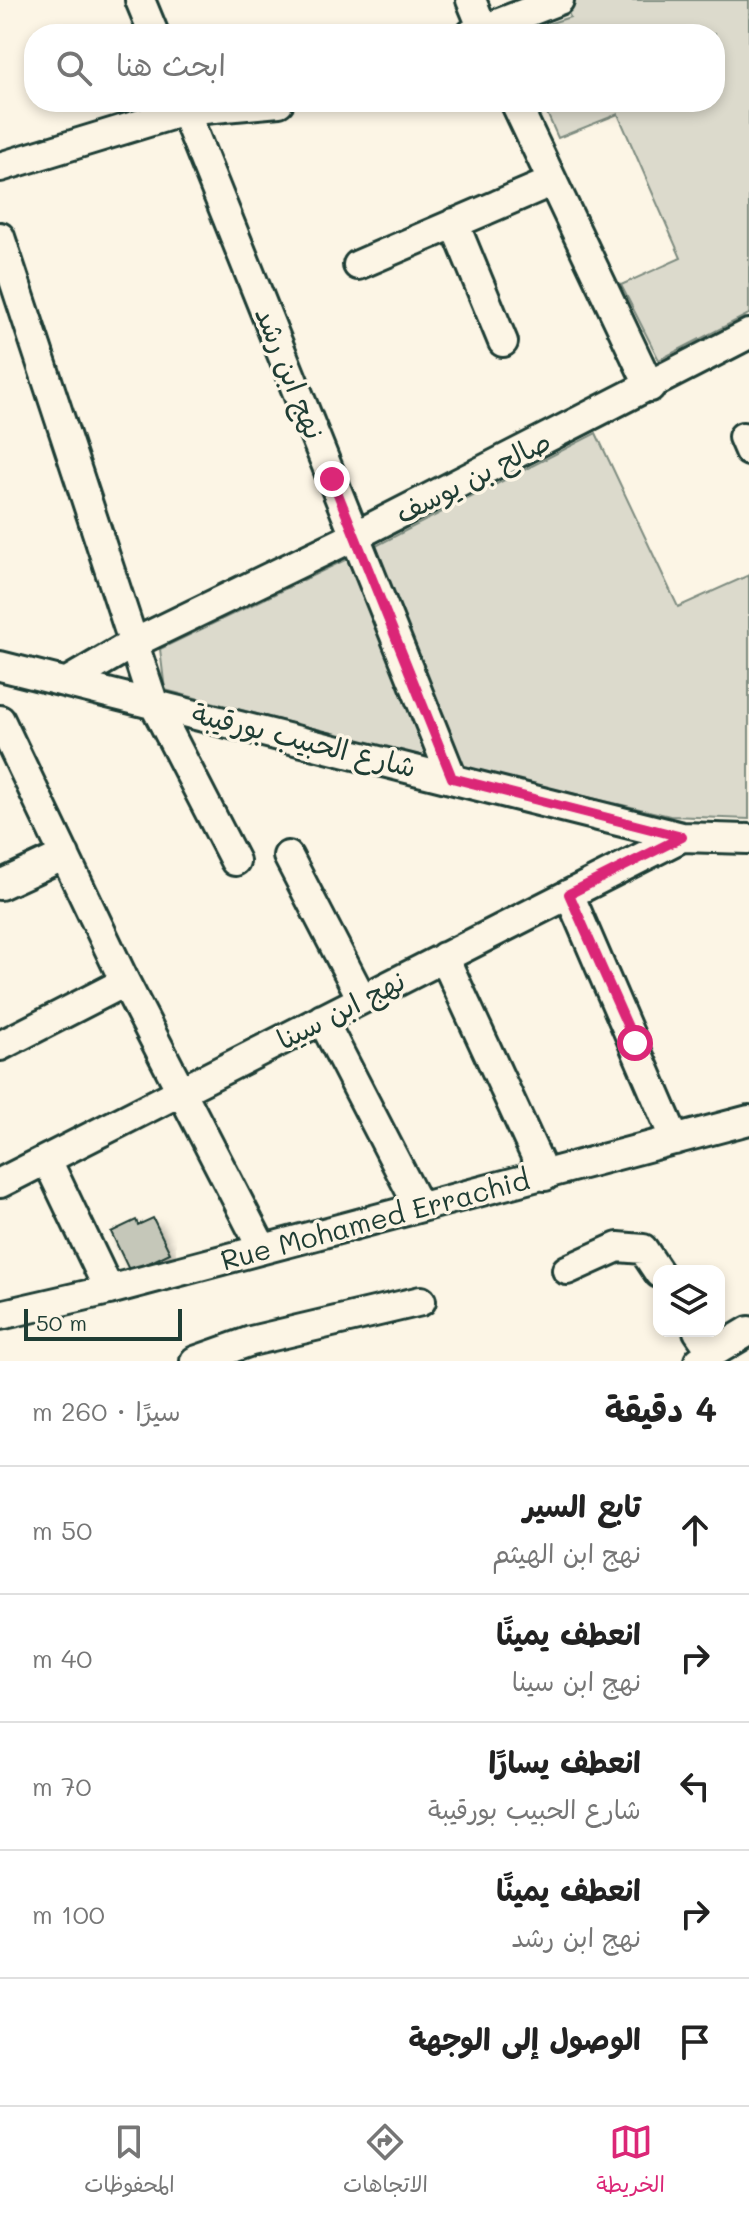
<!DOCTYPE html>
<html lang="ar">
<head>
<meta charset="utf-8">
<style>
  :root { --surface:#fff; --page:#f6f6f6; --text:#222; --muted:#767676; --line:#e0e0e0; --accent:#db2777 }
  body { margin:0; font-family:Mali,"Playpen Sans Arabic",sans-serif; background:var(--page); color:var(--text); direction:rtl }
  .controls { position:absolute; right:24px; bottom:24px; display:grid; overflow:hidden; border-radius:16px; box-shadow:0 4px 12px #0003 }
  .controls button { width:72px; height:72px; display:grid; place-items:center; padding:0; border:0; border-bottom:2px solid var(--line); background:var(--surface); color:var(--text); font:40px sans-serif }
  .scale { position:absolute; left:24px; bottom:20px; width:158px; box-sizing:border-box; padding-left:8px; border:4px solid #1f3d34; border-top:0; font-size:22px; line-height:28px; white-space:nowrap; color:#1f3d34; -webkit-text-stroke:6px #fcf5e5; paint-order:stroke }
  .stop { position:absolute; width:24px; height:24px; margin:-18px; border:6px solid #db2777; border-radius:50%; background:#fff }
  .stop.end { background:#db2777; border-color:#fff; box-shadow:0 2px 8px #0008 }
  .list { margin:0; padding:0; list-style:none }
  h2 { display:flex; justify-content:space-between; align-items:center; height:104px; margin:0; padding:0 32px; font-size:34px }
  h2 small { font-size:26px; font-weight:400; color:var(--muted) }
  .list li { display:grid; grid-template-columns:52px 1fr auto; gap:24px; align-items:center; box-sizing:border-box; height:128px; padding:0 32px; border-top:2px solid var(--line) }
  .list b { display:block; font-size:30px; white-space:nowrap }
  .list p { margin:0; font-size:26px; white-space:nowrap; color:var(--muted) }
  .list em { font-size:26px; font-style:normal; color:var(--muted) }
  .icon { flex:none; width:44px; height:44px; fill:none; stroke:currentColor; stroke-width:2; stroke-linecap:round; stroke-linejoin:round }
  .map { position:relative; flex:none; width:749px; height:1361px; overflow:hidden; direction:ltr }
  .search { position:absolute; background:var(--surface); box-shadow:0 4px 12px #0003; left:24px; right:24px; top:24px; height:88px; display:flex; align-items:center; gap:20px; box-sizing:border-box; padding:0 28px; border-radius:32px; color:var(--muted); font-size:30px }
  .sheet { height:744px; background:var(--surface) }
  nav { display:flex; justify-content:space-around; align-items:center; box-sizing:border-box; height:112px; border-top:2px solid var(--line); background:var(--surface); font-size:22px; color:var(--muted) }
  nav a { display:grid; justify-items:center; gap:4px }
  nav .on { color:var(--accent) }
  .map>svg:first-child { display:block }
</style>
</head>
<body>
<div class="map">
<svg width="749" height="1361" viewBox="0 0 749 1361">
  <defs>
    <filter id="shadow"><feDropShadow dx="7" dy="7" stdDeviation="4" flood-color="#0004"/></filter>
  </defs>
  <rect width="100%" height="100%" fill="#fcf5e5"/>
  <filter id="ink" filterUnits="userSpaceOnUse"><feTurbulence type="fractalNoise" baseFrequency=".0125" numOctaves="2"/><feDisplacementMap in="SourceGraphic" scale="16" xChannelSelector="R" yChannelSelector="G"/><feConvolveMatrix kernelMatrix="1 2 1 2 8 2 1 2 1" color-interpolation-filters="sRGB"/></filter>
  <g filter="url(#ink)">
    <path fill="#dcdacc" stroke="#7e8c80" stroke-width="2" d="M 563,0 L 749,0 L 749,314 L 659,360 L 621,285 L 681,258 L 618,114 L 558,138 L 542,102 L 715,102 L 715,34 L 516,34 L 570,17 Z
      M 596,433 L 678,607 L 749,575 L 749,819 L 670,816 L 462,768 L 372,548 Z
      M 347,559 L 434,760 L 165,690 L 160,649 Z"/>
    <path fill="#c5c7b9" stroke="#1f3d34" stroke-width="2" filter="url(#shadow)" d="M 153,1218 L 170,1253 L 130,1272 L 111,1232 L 136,1220 L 138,1225 Z"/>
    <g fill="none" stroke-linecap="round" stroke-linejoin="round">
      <defs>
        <path id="minor" d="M 140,0 L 154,34
          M 471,0 L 485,34
          M 471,34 L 559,0
          M 181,102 L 452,778
          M 515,102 L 650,387
          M 0,167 L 184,111 L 279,102
          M 454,223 L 503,342
          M 0,237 L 153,702 L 235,861
          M 358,265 L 551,182
          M 743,437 L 749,451
          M 0,666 L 682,837 L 749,839
          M 67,682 L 134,643 L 355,536 L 749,334
          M 0,720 L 125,982 L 262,1248
          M 288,856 L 362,999
          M 0,885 L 65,855
          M 569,894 L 675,1140
          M 444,957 L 545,1176
          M 322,1019 L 419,1207
          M 0,1046 L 125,982
          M 47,1160 L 109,1290
          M 0,1183 L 682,837
          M 567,1270 L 618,1247 L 643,1249 L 659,1273
          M 0,1315 L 109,1290 L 749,1120
          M 698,1331 L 713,1353
          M 195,1361 L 251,1341 L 421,1301
          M 699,1361 L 749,1331"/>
      </defs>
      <use href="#minor" stroke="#1f3d34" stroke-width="34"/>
      <use href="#minor" stroke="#fcf5e5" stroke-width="28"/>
    </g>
  </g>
  <g fill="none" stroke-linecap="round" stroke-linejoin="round" filter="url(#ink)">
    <path stroke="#db2777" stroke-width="10" d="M 332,479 L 452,778 L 682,837 L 569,894 L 635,1043"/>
  </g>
  <g text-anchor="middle" stroke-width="7" stroke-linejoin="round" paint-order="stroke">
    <g font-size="28" fill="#1f3d34" stroke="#fcf5e5">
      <text transform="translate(290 373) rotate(68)" y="10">نهج ابن رشد</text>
      <text transform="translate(473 477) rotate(-27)" y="10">صالح بن يوسف</text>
      <text transform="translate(304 740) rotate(14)" y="10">شارع الحبيب بورقيبة</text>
      <text transform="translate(341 1010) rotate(-27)" y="10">نهج ابن سينا</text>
      <text transform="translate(375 1220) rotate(-15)" y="10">Rue Mohamed Errachid</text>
    </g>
  </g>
</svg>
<div class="controls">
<button><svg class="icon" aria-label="layers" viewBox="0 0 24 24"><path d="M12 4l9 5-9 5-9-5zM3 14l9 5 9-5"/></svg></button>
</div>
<div class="scale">50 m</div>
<div class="stop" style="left:635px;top:1043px"></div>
<div class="stop end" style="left:332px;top:479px"></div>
<div class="search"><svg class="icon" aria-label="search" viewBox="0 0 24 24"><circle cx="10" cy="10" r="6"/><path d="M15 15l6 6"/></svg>ابحث هنا</div>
</div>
<section class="sheet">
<h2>4 دقيقة<small>سيرًا · 260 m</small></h2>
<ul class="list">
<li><svg class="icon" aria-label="ahead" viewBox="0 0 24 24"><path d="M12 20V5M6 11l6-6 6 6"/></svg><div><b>تابع السير</b><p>نهج ابن الهيثم</p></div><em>50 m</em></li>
<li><svg class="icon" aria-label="right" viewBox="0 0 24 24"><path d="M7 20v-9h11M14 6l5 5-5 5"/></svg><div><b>انعطف يمينًا</b><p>نهج ابن سينا</p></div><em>40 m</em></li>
<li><svg class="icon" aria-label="left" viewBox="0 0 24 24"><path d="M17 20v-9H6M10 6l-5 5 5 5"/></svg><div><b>انعطف يسارًا</b><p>شارع الحبيب بورقيبة</p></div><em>70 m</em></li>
<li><svg class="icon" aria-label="right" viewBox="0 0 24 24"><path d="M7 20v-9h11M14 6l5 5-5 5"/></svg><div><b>انعطف يمينًا</b><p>نهج ابن رشد</p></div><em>100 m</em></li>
<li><svg class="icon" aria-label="arrive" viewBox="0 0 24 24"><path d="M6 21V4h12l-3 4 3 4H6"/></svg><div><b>الوصول إلى الوجهة</b></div></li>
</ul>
</section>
<nav>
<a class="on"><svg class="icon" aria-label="map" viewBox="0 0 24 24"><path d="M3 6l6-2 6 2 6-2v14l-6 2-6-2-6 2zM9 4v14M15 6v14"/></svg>الخريطة</a>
<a><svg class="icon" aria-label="directions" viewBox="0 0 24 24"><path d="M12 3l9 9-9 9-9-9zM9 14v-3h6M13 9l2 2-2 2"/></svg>الاتجاهات</a>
<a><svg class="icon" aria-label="saved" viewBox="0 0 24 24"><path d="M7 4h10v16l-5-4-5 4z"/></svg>المحفوظات</a>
</nav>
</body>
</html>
